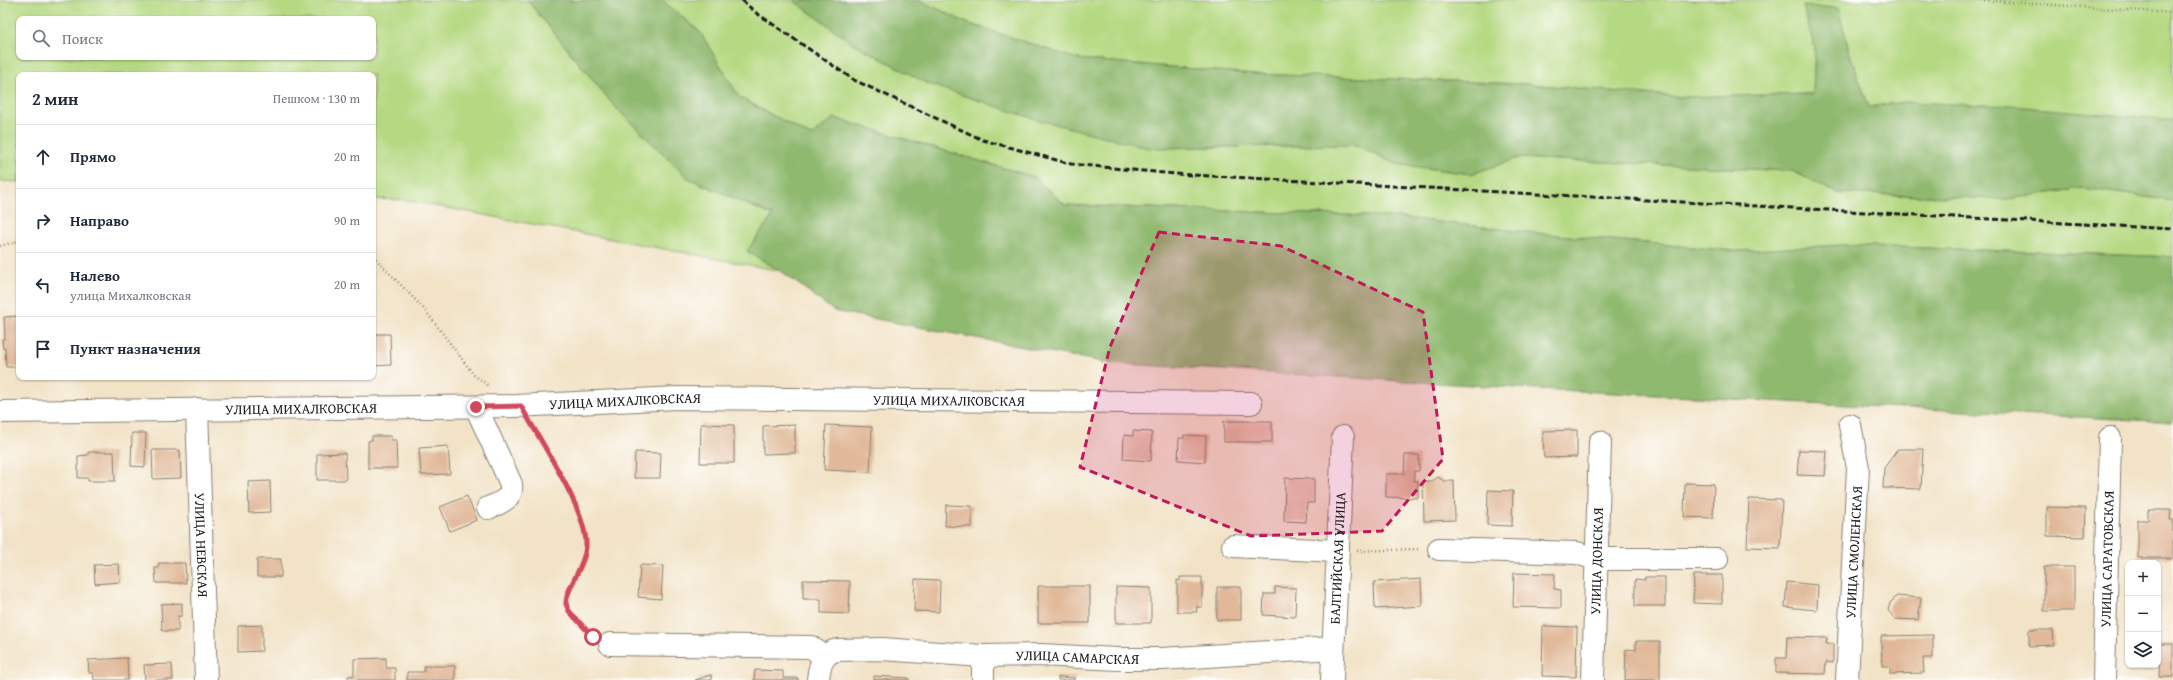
<!DOCTYPE html>
<html lang="ru">
<head>
<meta charset="utf-8">
<style>
  :root { --surface:#fff; --page:#f6f6f7; --text:#1f2937; --muted:#747a83; --line:#e0e1e3 }
  body { margin:0; font-family:"Gentium Book Plus",serif; background:var(--page); color:var(--text) }
  .controls { position:absolute; right:12px; bottom:12px; display:grid; overflow:hidden; border-radius:8px; box-shadow:0 1px 3px #0004 }
  .controls button { width:36px; height:36px; display:grid; place-items:center; padding:0; border:0; border-bottom:1px solid var(--line); background:var(--surface); color:var(--text); font:20px sans-serif }
  .stop { position:absolute; width:12px; height:12px; margin:-9px; border:3px solid #d1495b; border-radius:50%; background:#fff }
  .stop.end { background:#d1495b; border-color:#fff; box-shadow:0 1px 4px #0008 }
  .list { margin:0; padding:0; list-style:none }
  h2 { display:flex; justify-content:space-between; align-items:center; height:52px; margin:0; padding:0 16px; font-size:17px }
  h2 small { font-size:13px; font-weight:400; color:var(--muted) }
  .list li { display:grid; grid-template-columns:26px 1fr auto; gap:12px; align-items:center; box-sizing:border-box; height:64px; padding:0 16px; border-top:1px solid var(--line) }
  .list b { display:block; font-size:15px; white-space:nowrap }
  .list p { margin:0; font-size:13px; white-space:nowrap; color:var(--muted) }
  .list em { font-size:13px; font-style:normal; color:var(--muted) }
  .icon { flex:none; width:22px; height:22px; fill:none; stroke:currentColor; stroke-width:2; stroke-linecap:round; stroke-linejoin:round }
  .map { position:relative; flex:none; width:2173px; height:680px; overflow:hidden }
  .search { position:absolute; background:var(--surface); box-shadow:0 1px 3px #0004; left:16px; top:16px; width:360px; height:44px; display:flex; align-items:center; gap:10px; box-sizing:border-box; padding:0 14px; border-radius:8px; color:var(--muted); font-size:15px }
  .panel { position:absolute; background:var(--surface); box-shadow:0 1px 3px #0004; left:16px; top:72px; width:360px; height:308px; border-radius:8px }
  .map>svg:first-child { display:block }
</style>
</head>
<body>
<div class="map">
<svg width="2173" height="680" viewBox="0 0 2173 680">
  <rect width="100%" height="100%" fill="#fdfcf7"/>
  <filter id="ink" filterUnits="userSpaceOnUse"><feTurbulence type="fractalNoise" baseFrequency=".025" numOctaves="2"/><feDisplacementMap in="SourceGraphic" scale="8" xChannelSelector="R" yChannelSelector="G"/><feConvolveMatrix kernelMatrix="1 2 1 2 8 2 1 2 1" color-interpolation-filters="sRGB"/></filter>
  <filter id="wash" filterUnits="userSpaceOnUse"><feTurbulence type="fractalNoise" baseFrequency=".012" numOctaves="4" result="noise"/><feDisplacementMap in="SourceGraphic" scale="16" xChannelSelector="R" yChannelSelector="G"/><feGaussianBlur stdDeviation="0.9" result="paint"/><feColorMatrix in="noise" values="0 0 0 0 0 0 0 0 0 0 0 0 0 0 0 0 0 1.4 0 .05"/><feComposite in="paint" operator="in"/></filter>
  <g filter="url(#wash)">
    <rect width="100%" height="100%" fill="#f2e3c7"/>
    <path fill="#b5d982" stroke="#687a4f" fill-rule="evenodd" d="M 0,0 L 527,0 L 616,108 L 688,178 L 773,216 L 747,251 L 781,271 L 405,200 L 373,199 L 373,75 L 19,75 L 19,182 L 0,181 ZM 19,19 L 373,19 L 373,57 L 19,57 Z
      M 662,0 L 793,0 L 854,44 L 1149,148 L 1356,145 L 1396,164 L 1471,174 L 1518,158 L 1792,171 L 1837,193 L 2007,199 L 2083,188 L 2173,201 L 2173,257 L 1842,245 L 1736,251 L 1545,234 L 1395,217 L 1065,205 L 1034,177 L 834,118 L 811,136 L 739,97 L 700,32 Z
      M 919,0 L 2173,0 L 2173,120 L 1904,102 L 1869,107 L 1851,58 L 1838,9 L 1803,6 L 1815,48 L 1813,94 L 1680,97 L 1527,84 L 1253,74 L 1077,59 L 967,23 Z"/>
    <path fill="#90b970" stroke="#566a46" d="M 527,0 L 662,0 L 700,32 L 739,97 L 811,136 L 834,118 L 1034,177 L 1065,205 L 1395,217 L 1545,234 L 1736,251 L 1842,245 L 2173,257 L 2173,422 L 1519,388 L 1108,363 L 834,311 L 781,271 L 747,251 L 773,215 L 688,178 L 616,108 Z
      M 793,0 L 919,0 L 967,23 L 1077,59 L 1253,74 L 1527,84 L 1680,97 L 1813,94 L 1815,48 L 1803,6 L 1838,8 L 1851,58 L 1869,107 L 1904,102 L 2012,106 L 2173,120 L 2173,201 L 2083,188 L 2007,199 L 1837,193 L 1792,171 L 1518,158 L 1471,174 L 1396,164 L 1356,145 L 1149,148 L 1035,119 L 928,84 L 854,44 Z"/>
    <g id="blocks">
      <path fill="#e1b99a" d="M 19,316 L 19,367 L 6,367 L 5,348 L 3,349 L 2,339 L 5,339 L 4,317 Z
        M 373,334 L 390,334 L 391,365 L 373,366 Z
        M 1224,421 L 1272,421 L 1272,442 L 1224,442 Z
        M 701,424 L 734,425 L 734,463 L 700,463 Z
        M 795,425 L 795,453 L 763,454 L 763,426 Z
        M 826,425 L 872,427 L 870,472 L 824,470 Z
        M 1577,430 L 1577,457 L 1544,458 L 1543,431 Z
        M 1133,431 L 1152,432 L 1151,461 L 1123,459 L 1124,435 L 1133,436 Z
        M 132,433 L 146,433 L 145,467 L 131,466 Z
        M 1184,435 L 1206,436 L 1205,462 L 1178,460 L 1179,438 L 1184,438 Z
        M 372,436 L 391,436 L 391,440 L 396,440 L 397,468 L 368,468 L 368,441 L 372,440 Z
        M 448,446 L 450,474 L 421,475 L 419,448 Z
        M 1898,449 L 1923,449 L 1921,489 L 1883,488 L 1884,468 Z
        M 152,450 L 180,450 L 181,478 L 153,479 Z
        M 1799,450 L 1827,451 L 1825,476 L 1797,475 Z
        M 88,452 L 114,452 L 115,481 L 88,481 L 88,478 L 78,478 L 78,456 L 88,455 Z
        M 635,452 L 661,453 L 660,478 L 634,478 Z
        M 345,453 L 346,480 L 317,480 L 317,454 Z
        M 1405,455 L 1419,455 L 1419,471 L 1414,471 L 1414,481 L 1418,481 L 1418,498 L 1386,497 L 1386,474 L 1404,474 Z
        M 1438,477 L 1444,481 L 1454,481 L 1455,520 L 1424,521 L 1423,481 L 1432,481 Z
        M 1285,478 L 1314,479 L 1314,503 L 1307,503 L 1306,522 L 1284,521 Z
        M 270,481 L 271,512 L 249,513 L 248,482 Z
        M 1685,483 L 1714,484 L 1713,518 L 1684,517 Z
        M 1488,490 L 1513,491 L 1512,526 L 1487,525 Z
        M 467,496 L 477,520 L 450,531 L 440,507 Z
        M 1749,499 L 1782,500 L 1780,548 L 1747,547 Z
        M 946,505 L 972,506 L 972,527 L 945,526 Z
        M 2047,507 L 2086,508 L 2085,537 L 2047,536 Z
        M 2148,510 L 2171,510 L 2170,520 L 2173,520 L 2173,558 L 2138,558 L 2138,520 L 2148,520 Z
        M 257,559 L 281,559 L 281,577 L 257,577 Z
        M 159,563 L 185,563 L 186,583 L 156,583 L 155,568 L 159,568 Z
        M 119,564 L 120,582 L 95,584 L 94,565 Z
        M 640,565 L 663,566 L 661,599 L 638,597 Z
        M 2044,567 L 2074,567 L 2074,611 L 2044,611 Z
        M 1514,573 L 1555,574 L 1554,589 L 1561,590 L 1561,608 L 1513,607 Z
        M 1694,575 L 1722,575 L 1722,604 L 1693,603 Z
        M 1180,577 L 1202,577 L 1202,607 L 1196,607 L 1197,612 L 1177,612 L 1177,580 L 1180,581 Z
        M 1645,577 L 1665,577 L 1665,606 L 1635,606 L 1635,579 L 1645,580 Z
        M 915,579 L 940,580 L 939,612 L 914,611 Z
        M 1421,579 L 1422,606 L 1375,609 L 1374,582 Z
        M 803,580 L 850,581 L 849,614 L 821,613 L 821,599 L 803,599 Z
        M 1787,582 L 1818,585 L 1817,610 L 1785,607 Z
        M 1038,586 L 1090,586 L 1090,623 L 1038,623 Z
        M 1116,587 L 1151,588 L 1151,623 L 1116,623 Z
        M 1217,587 L 1241,587 L 1241,620 L 1217,620 Z
        M 1275,587 L 1296,588 L 1295,617 L 1263,615 L 1264,594 L 1275,594 Z
        M 1897,596 L 1921,598 L 1918,620 L 1895,619 L 1888,610 L 1890,603 Z
        M 182,603 L 182,616 L 178,616 L 178,631 L 162,631 L 161,604 Z
        M 262,625 L 262,651 L 238,652 L 238,626 Z
        M 1543,626 L 1577,627 L 1576,677 L 1542,676 Z
        M 2029,630 L 2053,630 L 2054,645 L 2029,646 Z
        M 1933,635 L 1933,658 L 1923,658 L 1924,673 L 1890,674 L 1890,666 L 1882,666 L 1881,636 Z
        M 1787,637 L 1827,638 L 1826,644 L 1833,644 L 1833,663 L 1826,662 L 1825,674 L 1776,673 L 1776,658 L 1786,658 Z
        M 1636,641 L 1660,641 L 1660,680 L 1625,680 L 1626,649 L 1636,650 Z
        M 2160,644 L 2173,644 L 2173,677 L 2159,677 Z
        M 127,658 L 128,680 L 94,680 L 93,673 L 89,673 L 88,660 Z
        M 386,658 L 386,668 L 395,668 L 395,680 L 348,680 L 348,676 L 354,676 L 354,659 Z
        M 172,664 L 173,680 L 145,680 L 144,665 Z
        M 424,666 L 455,666 L 455,680 L 407,680 L 407,672 L 424,672 Z
        M 755,670 L 783,671 L 783,678 L 798,678 L 798,680 L 754,680 Z
        M 711,675 L 712,680 L 695,680 Z
        M 874,676 L 909,678 L 909,680 L 874,680 Z
        M 1058,677 L 1075,678 L 1074,680 L 1058,680 Z"/>
    </g>
  </g>
  <g filter="url(#ink)">
    <use href="#blocks" fill-opacity="0" stroke="#878072" stroke-width="1"/>
    <g fill="none" stroke-linecap="round" stroke-linejoin="round">
      <defs>
        <g id="minor">
          <path d="M 476,407 L 511,484 C 513,499 500,503 488,508"/>
          <path id="s1" d="M 197,409 L 206,680"/>
          <path id="s2" d="M 0,412 L 516,406 L 677,398 L 1251,403"/>
          <path d="M 1233,546 L 1337,551"/>
          <path d="M 1439,549 L 1577,553 L 1596,559 L 1717,559"/>
          <path d="M 610,644 L 811,647 L 825,657"/>
          <path id="s3" d="M 818,680 C 819,667 822,653 837,650 L 882,649 L 983,656 L 1041,655 L 1117,659 L 1162,659 L 1332,648"/>
          <path d="M 983,680 L 983,656"/>
          <path id="s4" d="M 1332,680 L 1343,437"/>
          <path id="s5" d="M 1593,680 L 1600,442"/>
          <path id="s6" d="M 1847,680 L 1858,468 L 1850,425"/>
          <path id="s7" d="M 2104,680 L 2110,438"/>
        </g>
      </defs>
      <use href="#minor" stroke="#878072" stroke-width="24"/>
      <path stroke="#878072" stroke-width="2.5" stroke-dasharray="1 3" stroke-linecap="butt" d="M 1980,0 L 2173,13
        M 0,246 L 19,241
        M 373,256 L 424,309 L 474,375 L 489,386
        M 531,424 L 580,512 C 591,549 583,565 567,598 C 564,613 584,627 593,637
        M 1357,551 L 1420,549"/>
      <use href="#minor" stroke="#fff" stroke-width="22"/>
      <path stroke="#1c1c1c" stroke-width="3" stroke-dasharray="6 3" stroke-linecap="butt" d="M 742,0 L 755,12 L 854,80 L 983,140 L 1071,164 L 1175,174 L 2173,229"/>
    </g>
  </g>
  <g fill="none" stroke-linecap="round" stroke-linejoin="round" filter="url(#ink)">
    <path stroke="#d1495b" stroke-width="5" d="M 476,407 L 521,406 C 539,439 588,512 586,546 C 585,567 566,587 566,604 L 569,611 L 593,637"/>
  </g>
  <path fill="#c2185b" fill-opacity="0.2" stroke="#c2185b" stroke-width="3" stroke-dasharray="8 5" stroke-linejoin="round" d="M 1159,232 L 1281,246 L 1423,312 L 1443,459 L 1382,531 L 1251,536 L 1080,467 L 1110,347 Z"/>
  <g text-anchor="middle" stroke-width="4" stroke-linejoin="round" paint-order="stroke">
    <g font-size="14" fill="#1c1c1c" stroke="#fdfcf7">
      <text dy="5" stroke="none"><textPath href="#s2" startOffset="625">УЛИЦА МИХАЛКОВСКАЯ</textPath></text>
      <text dy="5" stroke="none"><textPath href="#s2" startOffset="949">УЛИЦА МИХАЛКОВСКАЯ</textPath></text>
      <text dy="5" stroke="none"><textPath href="#s2" startOffset="301">УЛИЦА МИХАЛКОВСКАЯ</textPath></text>
      <text dy="5" stroke="none"><textPath href="#s1" startOffset="136">УЛИЦА НЕВСКАЯ</textPath></text>
      <text dy="5" stroke="none"><textPath href="#s6" startOffset="128">УЛИЦА СМОЛЕНСКАЯ</textPath></text>
      <text dy="5" stroke="none"><textPath href="#s4" startOffset="122">БАЛТИЙСКАЯ УЛИЦА</textPath></text>
      <text dy="5" stroke="none"><textPath href="#s7" startOffset="121">УЛИЦА САРАТОВСКАЯ</textPath></text>
      <text dy="5" stroke="none"><textPath href="#s5" startOffset="119">УЛИЦА ДОНСКАЯ</textPath></text>
      <text dy="5" stroke="none"><textPath href="#s3" startOffset="279">УЛИЦА САМАРСКАЯ</textPath></text>
    </g>
  </g>
</svg>
<div class="controls">
<button>+</button>
<button>−</button>
<button><svg class="icon" aria-label="layers" viewBox="0 0 24 24"><path d="M12 4l9 5-9 5-9-5zM3 14l9 5 9-5"/></svg></button>
</div>
<div class="stop" style="left:593px;top:637px"></div>
<div class="stop end" style="left:476px;top:407px"></div>
<div class="search"><svg class="icon" aria-label="search" viewBox="0 0 24 24"><circle cx="10" cy="10" r="6"/><path d="M15 15l6 6"/></svg>Поиск</div>
<section class="panel">
<h2>2 мин<small>Пешком · 130 m</small></h2>
<ul class="list">
<li><svg class="icon" aria-label="ahead" viewBox="0 0 24 24"><path d="M12 20V5M6 11l6-6 6 6"/></svg><div><b>Прямо</b></div><em>20 m</em></li>
<li><svg class="icon" aria-label="right" viewBox="0 0 24 24"><path d="M7 20v-9h11M14 6l5 5-5 5"/></svg><div><b>Направо</b></div><em>90 m</em></li>
<li><svg class="icon" aria-label="left" viewBox="0 0 24 24"><path d="M17 20v-9H6M10 6l-5 5 5 5"/></svg><div><b>Налево</b><p>улица Михалковская</p></div><em>20 m</em></li>
<li><svg class="icon" aria-label="arrive" viewBox="0 0 24 24"><path d="M6 21V4h12l-3 4 3 4H6"/></svg><div><b>Пункт назначения</b></div></li>
</ul>
</section>
</div>
</body>
</html>
